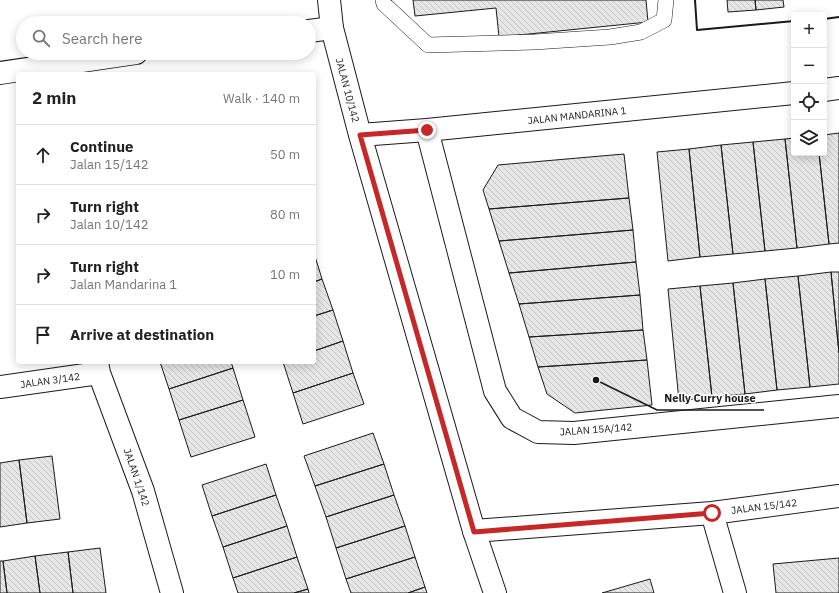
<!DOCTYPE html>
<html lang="en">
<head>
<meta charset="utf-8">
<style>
  :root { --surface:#fff; --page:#f6f6f6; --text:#222; --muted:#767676; --line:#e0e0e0 }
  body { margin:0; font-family:"IBM Plex Sans",sans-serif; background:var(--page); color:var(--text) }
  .controls { position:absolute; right:12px; top:12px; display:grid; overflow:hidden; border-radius:4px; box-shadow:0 2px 10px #0003 }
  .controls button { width:36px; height:36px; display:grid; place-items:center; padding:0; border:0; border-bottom:1px solid var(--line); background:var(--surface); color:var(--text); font:20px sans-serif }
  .stop { position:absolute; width:12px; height:12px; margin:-9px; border:3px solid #c62828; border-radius:50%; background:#fff }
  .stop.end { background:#c62828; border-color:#fff; box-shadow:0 1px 4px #0008 }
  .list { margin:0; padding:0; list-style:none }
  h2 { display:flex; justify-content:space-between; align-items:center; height:52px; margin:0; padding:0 16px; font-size:17px }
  h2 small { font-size:13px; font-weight:400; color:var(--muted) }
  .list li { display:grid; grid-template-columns:26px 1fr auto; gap:12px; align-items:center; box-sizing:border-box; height:60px; padding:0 16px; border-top:1px solid var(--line) }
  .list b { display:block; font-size:15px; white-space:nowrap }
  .list p { margin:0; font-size:13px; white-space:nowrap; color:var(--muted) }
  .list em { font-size:13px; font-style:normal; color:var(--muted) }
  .icon { flex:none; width:22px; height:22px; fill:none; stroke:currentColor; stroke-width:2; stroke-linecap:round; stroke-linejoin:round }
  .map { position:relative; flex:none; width:839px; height:593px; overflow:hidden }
  .search { position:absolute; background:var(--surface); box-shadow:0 2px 10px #0003; left:16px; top:16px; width:300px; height:44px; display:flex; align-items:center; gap:10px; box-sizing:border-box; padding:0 14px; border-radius:22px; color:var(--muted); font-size:15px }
  .panel { position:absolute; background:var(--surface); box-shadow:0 2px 10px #0003; left:16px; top:72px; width:300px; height:292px; border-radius:4px }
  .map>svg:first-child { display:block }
</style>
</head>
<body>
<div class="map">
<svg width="839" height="593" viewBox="0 0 839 593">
  <defs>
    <pattern id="building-back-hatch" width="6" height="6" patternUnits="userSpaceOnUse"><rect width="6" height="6" fill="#e6e6e6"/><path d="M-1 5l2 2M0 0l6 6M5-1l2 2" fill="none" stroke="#c5c5c5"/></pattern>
  </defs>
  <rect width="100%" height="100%" fill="#fff"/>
  <path fill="url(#building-back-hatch)" stroke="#1a1a1a" d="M 413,0 L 646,0 L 648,22 L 499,37 L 496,8 L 415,16 Z
    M 727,0 L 755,0 L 756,10 L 728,12 Z
    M 755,0 L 783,0 L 784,7 L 756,10 Z
    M 839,133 L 839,243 L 829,244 L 819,153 L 824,153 L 824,135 Z
    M 794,138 L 794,153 L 819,153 L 829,244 L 797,248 L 785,139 Z
    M 785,139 L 797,248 L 765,251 L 753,142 Z
    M 753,142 L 765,251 L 733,254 L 721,145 Z
    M 721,145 L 733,254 L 700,257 L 689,149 Z
    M 689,149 L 700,257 L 668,261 L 657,152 Z
    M 624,154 L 629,198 L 489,209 L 483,190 L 498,165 Z
    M 629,198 L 633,230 L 499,241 L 489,209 Z
    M 633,230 L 636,262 L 509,273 L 499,241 Z
    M 314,253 L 322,279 L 314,282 Z
    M 636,262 L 640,295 L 519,304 L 509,273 Z
    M 831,272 L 839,353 L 839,384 L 810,387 L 798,276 Z
    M 831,272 L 839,272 L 839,353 Z
    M 798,276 L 810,387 L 777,390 L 765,279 Z
    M 322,279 L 333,310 L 314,316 L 314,282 Z
    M 765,279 L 777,390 L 745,394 L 733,283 Z
    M 733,283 L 745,394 L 712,397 L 700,286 Z
    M 700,286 L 712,397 L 679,401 L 668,289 Z
    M 640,295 L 643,330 L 529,337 L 519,304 Z
    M 333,310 L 343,341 L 314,351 L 314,316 Z
    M 643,330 L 647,360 L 538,367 L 529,337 Z
    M 343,341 L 353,373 L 293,393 L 283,362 L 314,362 L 314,351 Z
    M 647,360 L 652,405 L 575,413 L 547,394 L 538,367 Z
    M 160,362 L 231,362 L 233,368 L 169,389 Z
    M 233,368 L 243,400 L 179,420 L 169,389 Z
    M 353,373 L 364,404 L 303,424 L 293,393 Z
    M 243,400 L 255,437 L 191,457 L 179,420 Z
    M 373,433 L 384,464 L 315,486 L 304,456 Z
    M 52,456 L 60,519 L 27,523 L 19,460 Z
    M 19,460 L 27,523 L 0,527 L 0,463 Z
    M 266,464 L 276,495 L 212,516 L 202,485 Z
    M 384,464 L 394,495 L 326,517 L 315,486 Z
    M 276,495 L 287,526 L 223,547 L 212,516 Z
    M 394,495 L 405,526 L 336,548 L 326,517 Z
    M 287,526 L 297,557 L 233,578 L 223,547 Z
    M 405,526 L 415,557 L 346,579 L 336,548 Z
    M 100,548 L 106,593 L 73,593 L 68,552 Z
    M 68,552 L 73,593 L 40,593 L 35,556 Z
    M 35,556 L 40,593 L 7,593 L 3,561 Z
    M 297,557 L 308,589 L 294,593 L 238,593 L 233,578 Z
    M 415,557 L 425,587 L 408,593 L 351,593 L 346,579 Z
    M 839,558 L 839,593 L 776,593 L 773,564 Z
    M 0,561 L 3,561 L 7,593 L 0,593 Z
    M 650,579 L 654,593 L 602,593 Z
    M 425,587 L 427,593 L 408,593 Z
    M 308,589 L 309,593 L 294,593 Z"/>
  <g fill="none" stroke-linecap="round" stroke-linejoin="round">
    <defs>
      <path id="service" d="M 383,0 L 384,4 L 428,45 L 534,42 L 610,37 L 641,32 L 664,20 L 666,0"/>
      <path id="minor" d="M 329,0 L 332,28
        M 427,130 L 495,391 L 512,418 L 538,432 L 574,433 L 839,406
        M 97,362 L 99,373 L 143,491 L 172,593
        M 0,387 L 99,373
        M 712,513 L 735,593
        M 474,531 L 712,513 L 839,496"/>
      <path id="tertiary" d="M 309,31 L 332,28 L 360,135 L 474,531 L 495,593
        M 0,73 L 136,53
        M 824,90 L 839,88
        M 360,135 L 427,130 L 794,93"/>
    </defs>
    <use href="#service" stroke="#1a1a1a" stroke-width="16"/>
    <use href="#minor" stroke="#1a1a1a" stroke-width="24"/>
    <use href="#tertiary" stroke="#1a1a1a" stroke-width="24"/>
    <use href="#service" stroke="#fff" stroke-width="15"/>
    <use href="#minor" stroke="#fff" stroke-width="22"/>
    <use href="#tertiary" stroke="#fff" stroke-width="22"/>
    <path stroke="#1a1a1a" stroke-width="2" d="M 695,0 L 697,30 L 794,21
      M 824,19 L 839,17"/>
  </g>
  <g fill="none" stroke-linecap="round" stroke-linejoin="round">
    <path stroke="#c62828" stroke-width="5" d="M 427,130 L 360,135 L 474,532 L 712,513"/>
  </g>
  <g text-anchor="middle" stroke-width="3" stroke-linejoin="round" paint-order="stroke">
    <g font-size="10" fill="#1a1a1a" stroke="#fff">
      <text transform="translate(348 90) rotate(75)" y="4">JALAN 10/142</text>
      <text transform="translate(577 115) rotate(-6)" y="4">JALAN MANDARINA 1</text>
      <text transform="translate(50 380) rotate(-8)" y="4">JALAN 3/142</text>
      <text transform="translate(596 429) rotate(-4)" y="4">JALAN 15A/142</text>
      <text transform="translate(137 477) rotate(71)" y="4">JALAN 1/142</text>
      <text transform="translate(764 506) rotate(-7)" y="4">JALAN 15/142</text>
    </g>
  </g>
  <path fill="none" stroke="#1a1a1a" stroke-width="1.5" d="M596 380L657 410H764"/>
  <circle fill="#1a1a1a" stroke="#fff" stroke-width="1.5" cx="596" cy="380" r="4"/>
  <g font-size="11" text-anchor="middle" font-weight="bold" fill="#1a1a1a" stroke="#fff" stroke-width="3" stroke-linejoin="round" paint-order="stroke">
    <text x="710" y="402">Nelly Curry house</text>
  </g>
</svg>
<div class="controls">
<button>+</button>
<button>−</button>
<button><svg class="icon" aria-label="locate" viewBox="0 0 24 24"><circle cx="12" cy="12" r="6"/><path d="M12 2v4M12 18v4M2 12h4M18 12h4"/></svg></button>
<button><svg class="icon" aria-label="layers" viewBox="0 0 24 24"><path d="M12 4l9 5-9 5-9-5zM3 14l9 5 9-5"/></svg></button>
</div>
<div class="stop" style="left:712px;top:513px"></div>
<div class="stop end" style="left:427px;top:130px"></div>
<div class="search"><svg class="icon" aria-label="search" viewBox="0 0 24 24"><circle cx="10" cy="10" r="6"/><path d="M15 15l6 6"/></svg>Search here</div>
<section class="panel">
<h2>2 min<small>Walk · 140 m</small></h2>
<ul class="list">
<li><svg class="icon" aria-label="ahead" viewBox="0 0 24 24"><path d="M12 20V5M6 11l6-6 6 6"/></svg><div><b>Continue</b><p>Jalan 15/142</p></div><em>50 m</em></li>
<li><svg class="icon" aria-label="right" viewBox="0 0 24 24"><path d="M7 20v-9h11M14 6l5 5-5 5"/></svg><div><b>Turn right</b><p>Jalan 10/142</p></div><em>80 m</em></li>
<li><svg class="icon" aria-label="right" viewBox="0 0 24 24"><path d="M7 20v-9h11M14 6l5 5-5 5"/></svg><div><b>Turn right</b><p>Jalan Mandarina 1</p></div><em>10 m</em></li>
<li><svg class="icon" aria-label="arrive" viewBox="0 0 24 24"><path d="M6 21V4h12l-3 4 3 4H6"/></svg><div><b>Arrive at destination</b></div></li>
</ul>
</section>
</div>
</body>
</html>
